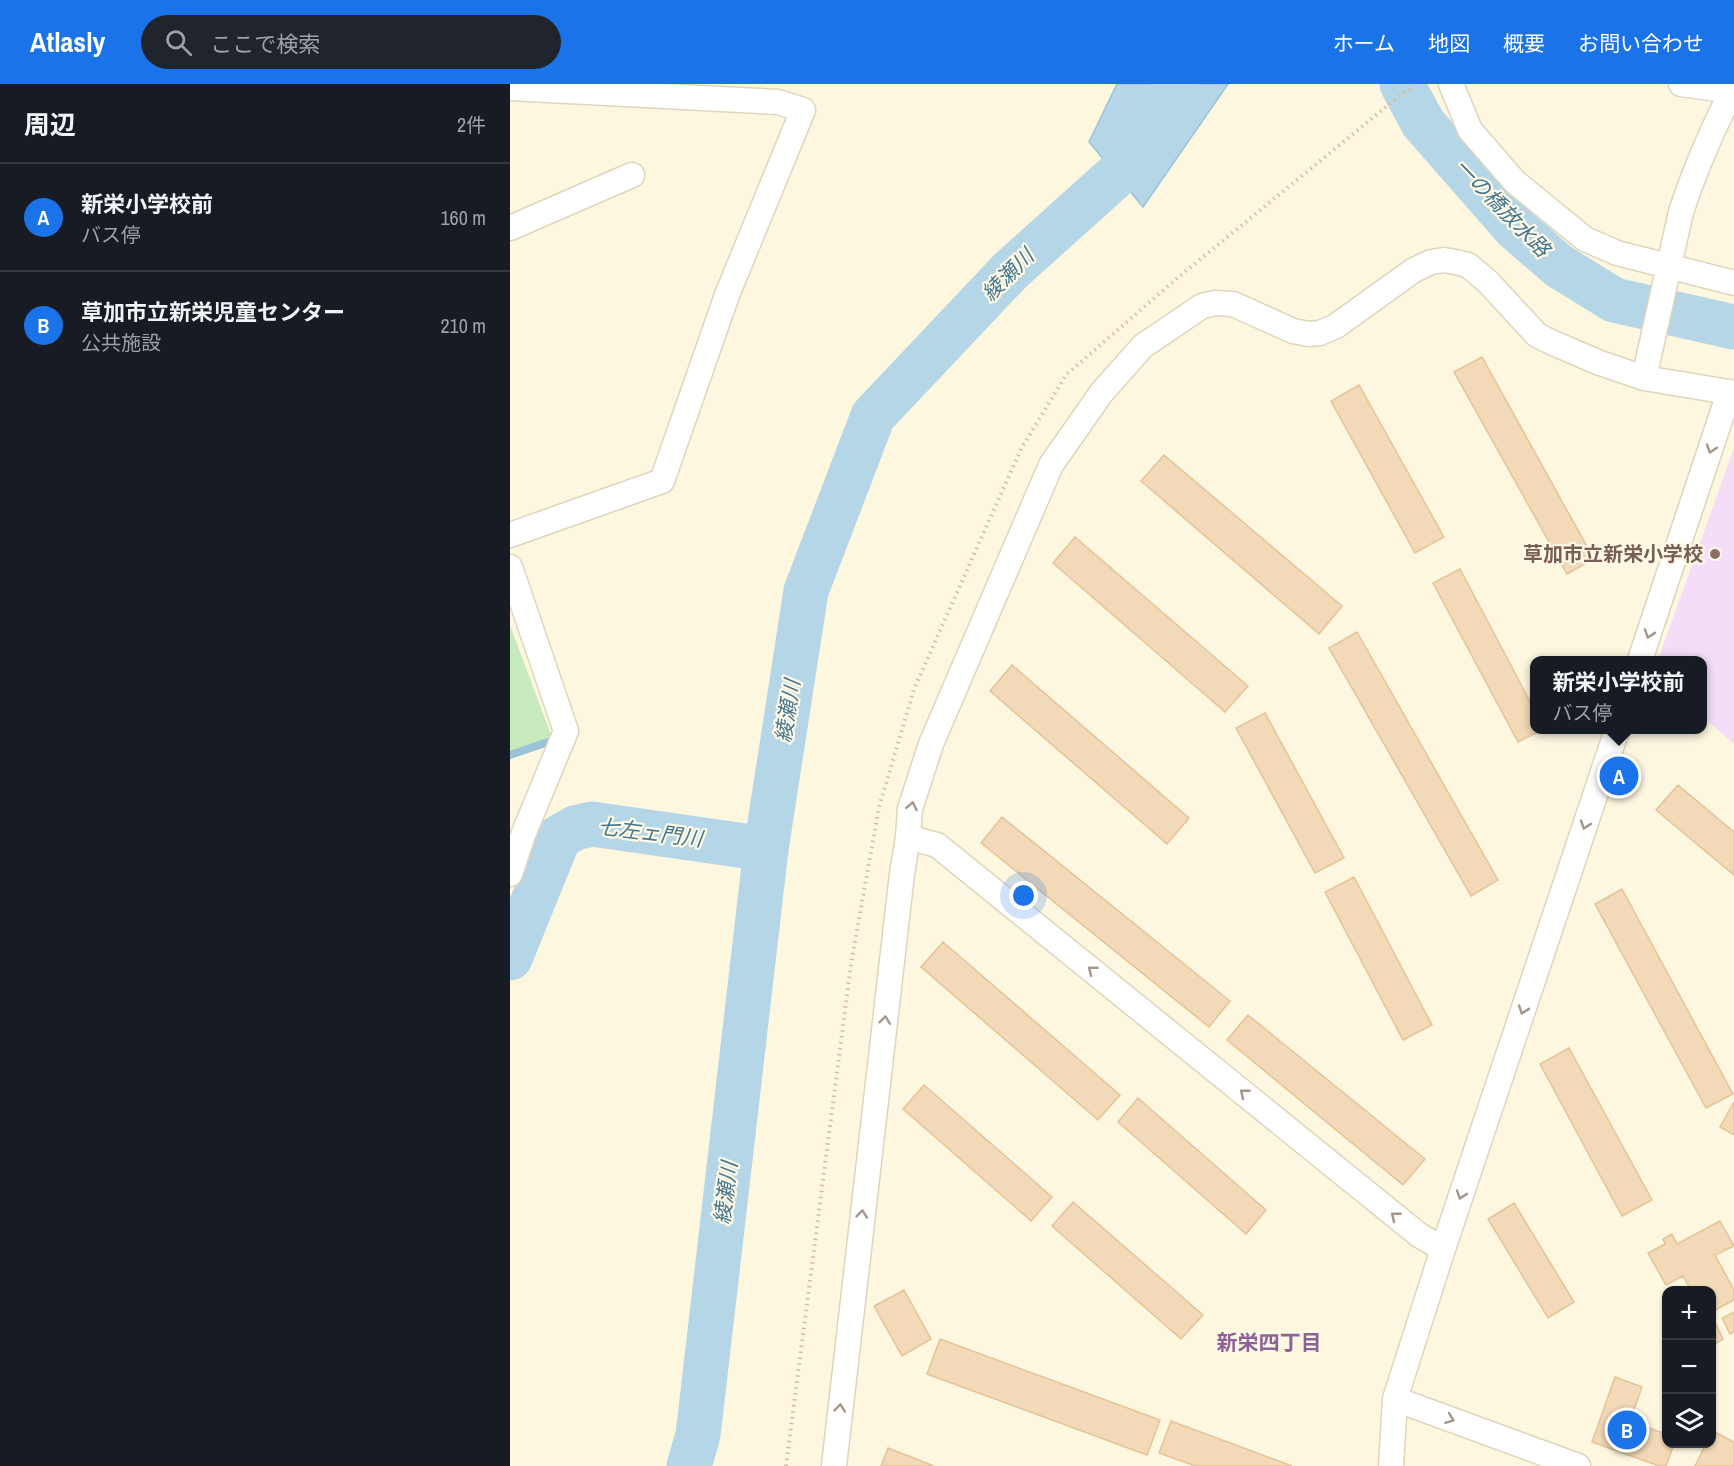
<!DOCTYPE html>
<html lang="ja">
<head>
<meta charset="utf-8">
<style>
  :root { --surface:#171b24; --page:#20242c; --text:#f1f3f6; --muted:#9ea1a6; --line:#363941; --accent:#1a73e8 }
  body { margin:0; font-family:"Archivo Narrow","Noto Sans JP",sans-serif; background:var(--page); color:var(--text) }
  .controls { position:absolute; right:18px; bottom:18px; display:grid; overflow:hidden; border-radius:12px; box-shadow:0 2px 4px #0004 }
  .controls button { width:54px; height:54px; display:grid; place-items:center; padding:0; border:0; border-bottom:2px solid var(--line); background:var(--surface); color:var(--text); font:30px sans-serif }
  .you { position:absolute; left:514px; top:812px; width:21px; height:21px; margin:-15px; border:4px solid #fff; border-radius:50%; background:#1a73e8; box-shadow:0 0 0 9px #1a73e833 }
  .badge { display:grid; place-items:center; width:39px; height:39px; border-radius:50%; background:var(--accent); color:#fff; font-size:20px; font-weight:700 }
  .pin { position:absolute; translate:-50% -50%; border:3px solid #fff; box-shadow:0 2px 6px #0006 }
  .popup { position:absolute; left:1020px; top:572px; width:177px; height:78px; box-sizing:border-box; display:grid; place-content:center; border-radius:12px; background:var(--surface); filter:drop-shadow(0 2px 4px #0005); font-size:20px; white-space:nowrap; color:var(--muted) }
  .popup b { font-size:22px; color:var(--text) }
  .popup::after { content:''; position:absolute; left:50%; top:100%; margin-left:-12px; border:12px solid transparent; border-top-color:var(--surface) }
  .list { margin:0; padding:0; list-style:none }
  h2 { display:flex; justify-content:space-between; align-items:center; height:78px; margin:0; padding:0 24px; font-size:26px }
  h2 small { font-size:20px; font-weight:400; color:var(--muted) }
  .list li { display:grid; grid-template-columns:39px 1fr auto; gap:18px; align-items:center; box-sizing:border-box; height:108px; padding:0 24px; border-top:2px solid var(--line) }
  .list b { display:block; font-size:22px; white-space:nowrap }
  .list p { margin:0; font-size:20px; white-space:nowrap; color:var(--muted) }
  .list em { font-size:20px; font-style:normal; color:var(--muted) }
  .icon { flex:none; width:33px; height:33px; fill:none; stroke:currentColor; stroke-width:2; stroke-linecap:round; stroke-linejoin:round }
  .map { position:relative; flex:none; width:1224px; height:1382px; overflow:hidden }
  header { display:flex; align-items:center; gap:36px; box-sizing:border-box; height:84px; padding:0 30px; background:var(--accent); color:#fff }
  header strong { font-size:28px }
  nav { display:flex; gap:33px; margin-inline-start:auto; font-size:21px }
  .search { width:420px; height:54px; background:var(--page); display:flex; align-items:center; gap:15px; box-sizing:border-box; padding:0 21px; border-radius:33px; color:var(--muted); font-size:22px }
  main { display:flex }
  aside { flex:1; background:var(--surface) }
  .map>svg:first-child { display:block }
</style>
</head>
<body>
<header>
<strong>Atlasly</strong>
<div class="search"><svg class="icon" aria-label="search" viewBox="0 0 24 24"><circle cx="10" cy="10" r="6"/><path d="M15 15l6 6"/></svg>ここで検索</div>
<nav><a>ホーム</a><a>地図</a><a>概要</a><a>お問い合わせ</a></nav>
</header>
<main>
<aside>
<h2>周辺<small>2件</small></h2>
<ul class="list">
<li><span class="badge">A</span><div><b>新栄小学校前</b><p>バス停</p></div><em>160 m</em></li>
<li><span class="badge">B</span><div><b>草加市立新栄児童センター</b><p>公共施設</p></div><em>210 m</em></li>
</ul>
</aside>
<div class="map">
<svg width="1224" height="1382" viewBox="0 0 1224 1382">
  <rect width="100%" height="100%" fill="#fdf7e0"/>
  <path fill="#f3ddf8" d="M 1224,364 L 1224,660 L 1193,633 L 1193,576 L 1148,576 Z"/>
  <path fill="#c8eabf" d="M 0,541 L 43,656 L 0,673 Z"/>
  <path fill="#b5d6e6" stroke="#9bc3d8" stroke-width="1.5" d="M 607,0 L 718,0 L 633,123 L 579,58 Z"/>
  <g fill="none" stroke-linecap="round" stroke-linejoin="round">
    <path stroke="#9bc3d8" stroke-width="8" d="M 0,671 L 47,655"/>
    <path stroke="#b5d6e6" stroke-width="45" d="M 892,0 L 913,39 L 1005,144 L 1049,182 L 1104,216 L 1224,243
      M 0,874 L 49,753 L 65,744 L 82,740 L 256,765
      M 179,1382 L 188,1351 L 256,765 L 296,507 L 363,332 L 500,187 L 619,80 L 666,0"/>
  </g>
  <path fill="#f2d9b7" stroke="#e5c397" stroke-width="1.5" d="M 972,273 L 1084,475 L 1057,490 L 944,288 Z
    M 849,301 L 934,453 L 905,469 L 821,317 Z
    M 654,371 L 832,522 L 809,550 L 631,397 Z
    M 565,453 L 738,602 L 715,628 L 543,479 Z
    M 950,485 L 1025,627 L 1025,646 L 1032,646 L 1008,658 L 923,499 Z
    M 847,548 L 988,796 L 961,812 L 819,564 Z
    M 502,581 L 679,734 L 657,760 L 480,607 Z
    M 755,629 L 834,774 L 805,789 L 726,644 Z
    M 1168,701 L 1224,748 L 1224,791 L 1146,726 Z
    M 492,733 L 720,917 L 699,943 L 471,759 Z
    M 844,793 L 922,941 L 893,956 L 815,808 Z
    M 1112,805 L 1223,1010 L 1196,1024 L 1085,820 Z
    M 433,858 L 610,1011 L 588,1036 L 411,883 Z
    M 738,931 L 915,1075 L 893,1101 L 717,956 Z
    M 1059,964 L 1142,1116 L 1112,1132 L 1030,980 Z
    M 414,1001 L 542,1113 L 521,1137 L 393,1025 Z
    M 628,1014 L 756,1126 L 736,1150 L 608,1038 Z
    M 1224,1018 L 1224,1051 L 1210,1043 Z
    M 563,1118 L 693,1231 L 671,1255 L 542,1142 Z
    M 1004,1119 L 1064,1218 L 1038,1234 L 978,1135 Z
    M 1210,1137 L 1224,1162 L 1205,1171 L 1224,1206 L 1224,1216 L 1202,1228 L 1202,1206 L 1181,1206 L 1173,1192 L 1156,1201 L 1138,1169 L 1155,1160 L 1153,1155 L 1162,1150 L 1167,1160 Z
    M 394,1206 L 421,1255 L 392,1272 L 364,1222 Z
    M 1224,1228 L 1224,1248 L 1220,1250 L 1212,1234 Z
    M 1205,1238 L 1213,1255 L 1202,1262 L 1202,1240 Z
    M 430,1255 L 650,1336 L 637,1371 L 417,1290 Z
    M 1105,1293 L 1132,1303 L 1120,1337 L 1156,1350 L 1156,1360 L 1164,1360 L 1156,1382 L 1149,1382 L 1082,1358 Z
    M 661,1337 L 782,1382 L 685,1382 L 649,1369 Z
    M 1203,1347 L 1224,1358 L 1224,1382 L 1185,1382 L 1196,1360 L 1202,1360 Z
    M 378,1364 L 424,1382 L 371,1382 Z"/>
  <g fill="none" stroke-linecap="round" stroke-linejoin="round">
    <defs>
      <path id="minor" d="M 941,0 L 960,46 L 1005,98 L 1075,155 L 1107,169 L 1224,199
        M 1171,0 L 1222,7
        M 0,4 L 268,18 L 293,26 L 217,211 L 152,397 L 0,451
        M 0,144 L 122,91
        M 1134,294 L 1171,128 C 1185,85 1203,44 1224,3
        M 0,483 L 56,647 L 13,751 L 0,790
        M 1130,576 L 1219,309
        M 398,753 L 427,761 L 909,1151 L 933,1165
        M 885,1315 L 1068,1382
        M 324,1382 L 392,790 L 398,753 L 400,725 L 421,660 L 541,381 L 592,308 L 633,262 L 692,222 L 705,219 L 723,220 L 783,247 L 799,250 L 810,249 L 826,242 L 904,186 L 921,178 L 934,176 L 945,178 L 958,181 L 978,198 L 1027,251 L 1043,259 L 1090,279 L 1134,294 L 1224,309
        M 881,1382 L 885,1315 L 933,1165 L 1107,646"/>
    </defs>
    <use href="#minor" stroke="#e1d4bc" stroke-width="27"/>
    <path stroke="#d7bd9b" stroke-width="4" stroke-dasharray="1.5 4.5" stroke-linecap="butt" d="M 276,1382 L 341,880 L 369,723 L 404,605 L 511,365 L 556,291 L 665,196 L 904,0"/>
    <use href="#minor" stroke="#fff" stroke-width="24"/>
  </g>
  <defs><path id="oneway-chevron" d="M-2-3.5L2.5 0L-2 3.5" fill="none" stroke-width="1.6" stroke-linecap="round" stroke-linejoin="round" transform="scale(1.5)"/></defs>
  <g stroke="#a49787">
    <use href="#oneway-chevron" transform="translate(1201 365) rotate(108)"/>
    <use href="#oneway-chevron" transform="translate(1139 550) rotate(109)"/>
    <use href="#oneway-chevron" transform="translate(402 722) rotate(-78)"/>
    <use href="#oneway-chevron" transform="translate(1075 741) rotate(109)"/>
    <use href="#oneway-chevron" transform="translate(582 886) rotate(-141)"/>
    <use href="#oneway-chevron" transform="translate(1013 926) rotate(109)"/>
    <use href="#oneway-chevron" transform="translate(375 936) rotate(-83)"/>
    <use href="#oneway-chevron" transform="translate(734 1009) rotate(-141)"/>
    <use href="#oneway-chevron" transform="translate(951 1111) rotate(109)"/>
    <use href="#oneway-chevron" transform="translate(352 1130) rotate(-84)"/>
    <use href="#oneway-chevron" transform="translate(885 1132) rotate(-141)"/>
    <use href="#oneway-chevron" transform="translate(330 1324) rotate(-84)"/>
    <use href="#oneway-chevron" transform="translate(940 1335) rotate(20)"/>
  </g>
  <circle fill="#8d6e63" stroke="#fffae6" stroke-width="2" cx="1205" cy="470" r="6"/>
  <g text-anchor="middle" stroke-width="4.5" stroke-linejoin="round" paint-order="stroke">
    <g font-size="20" font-weight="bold" fill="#785e54" stroke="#fffae6" text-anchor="end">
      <text x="1193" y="477">草加市立新栄小学校</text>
    </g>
    <g font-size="21" font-style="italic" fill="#43758f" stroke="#fffae6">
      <text transform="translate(992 124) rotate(46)" y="7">一の橋放水路</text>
      <text transform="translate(498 191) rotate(-45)" y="7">綾瀬川</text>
      <text transform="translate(278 627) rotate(-81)" y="7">綾瀬川</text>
      <text transform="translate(140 749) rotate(7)" y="7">七左ェ門川</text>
      <text transform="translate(216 1109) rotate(-83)" y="7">綾瀬川</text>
    </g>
    <g font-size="21" font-weight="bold" fill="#8f6297" stroke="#fffae6">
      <text x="759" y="1266">新栄四丁目</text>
    </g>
  </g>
</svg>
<div class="controls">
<button>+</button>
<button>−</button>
<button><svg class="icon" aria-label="layers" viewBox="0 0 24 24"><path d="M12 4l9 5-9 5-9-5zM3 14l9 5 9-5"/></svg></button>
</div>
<div class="you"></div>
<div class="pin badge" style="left:1109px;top:692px">A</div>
<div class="popup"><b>新栄小学校前</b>バス停</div>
<div class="pin badge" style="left:1117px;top:1346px">B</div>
</div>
</main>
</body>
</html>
